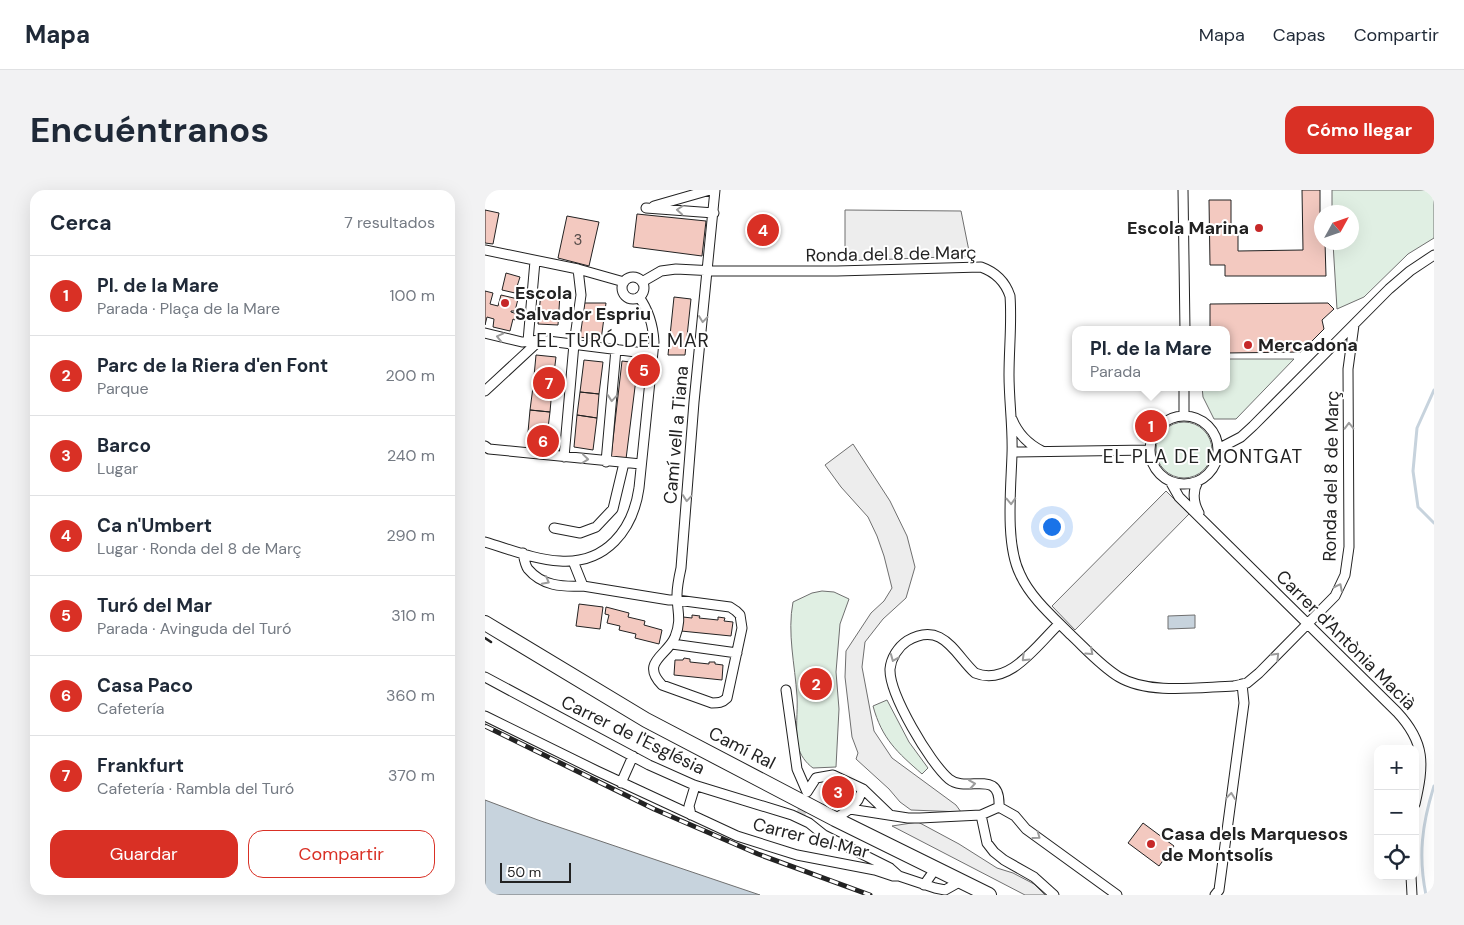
<!DOCTYPE html>
<html lang="es">
<head>
<meta charset="utf-8">
<style>
  :root { --surface:#fff; --page:#f2f2f3; --text:#1f2937; --muted:#747a83; --line:#e0e1e3; --accent:#d93025 }
  body { margin:0; font-family:"DM Sans",sans-serif; background:var(--page); color:var(--text) }
  .controls { position:absolute; right:15px; bottom:15px; display:grid; overflow:hidden; border-radius:10px; box-shadow:0 5px 20px #0002 }
  .controls button { width:45px; height:45px; display:grid; place-items:center; padding:0; border:0; border-bottom:1px solid var(--line); background:var(--surface); color:var(--text); font:25px sans-serif }
  .compass { position:absolute; left:829px; top:15px; width:45px; height:45px; border-radius:50%; background:var(--surface); box-shadow:0 5px 20px #0002; rotate:50deg }
  .scale { position:absolute; left:15px; bottom:12px; width:71px; box-sizing:border-box; padding-left:5px; border:2px solid #222; border-top:0; font-size:14px; line-height:18px; white-space:nowrap; color:#222; -webkit-text-stroke:4px #fff; paint-order:stroke }
  .you { position:absolute; left:566px; top:336px; width:18px; height:18px; margin:-12px; border:4px solid #fff; border-radius:50%; background:#1a73e8; box-shadow:0 0 0 8px #1a73e833 }
  .badge { display:grid; place-items:center; width:32px; height:32px; border-radius:50%; background:var(--accent); color:#fff; font-size:16px; font-weight:700 }
  .pin { position:absolute; translate:-50% -50%; border:2px solid #fff; box-shadow:0 1px 5px #0006 }
  .popup { position:absolute; left:587px; top:136px; width:158px; height:65px; box-sizing:border-box; display:grid; place-content:center; border-radius:10px; background:var(--surface); filter:drop-shadow(0 1px 4px #0005); font-size:16px; white-space:nowrap; color:var(--muted) }
  .popup b { font-size:19px; color:var(--text) }
  .popup::after { content:''; position:absolute; left:50%; top:100%; margin-left:-10px; border:10px solid transparent; border-top-color:var(--surface) }
  .list { margin:0; padding:0; list-style:none }
  h2 { display:flex; justify-content:space-between; align-items:center; height:65px; margin:0; padding:0 20px; font-size:21px }
  h2 small { font-size:16px; font-weight:400; color:var(--muted) }
  .list li { display:grid; grid-template-columns:32px 1fr auto; gap:15px; align-items:center; box-sizing:border-box; height:80px; padding:0 20px; border-top:1px solid var(--line) }
  .list b { display:block; font-size:19px; white-space:nowrap }
  .list p { margin:0; font-size:16px; white-space:nowrap; color:var(--muted) }
  .list em { font-size:16px; font-style:normal; color:var(--muted) }
  .actions { display:flex; gap:10px; padding:15px 20px }
  .actions a { flex:1; padding:11px 0; border:1px solid var(--accent); border-radius:15px; text-align:center; font-size:18px; color:var(--accent) }
  .actions .main { background:var(--accent); color:#fff }
  .icon { flex:none; width:28px; height:28px; fill:none; stroke:currentColor; stroke-width:2; stroke-linecap:round; stroke-linejoin:round }
  .map { position:relative; flex:none; width:949px; height:705px; overflow:hidden; border-radius:15px }
  header { display:flex; align-items:center; gap:30px; box-sizing:border-box; height:70px; padding:0 25px; background:var(--surface); border-bottom:1px solid var(--line) }
  header strong { font-size:24px }
  nav { display:flex; gap:28px; margin-inline-start:auto; font-size:18px }
  .intro { display:flex; align-items:center; justify-content:space-between; box-sizing:border-box; height:120px; padding:0 30px }
  h1 { margin:0; font-size:35px }
  .button { padding:12px 22px; border-radius:15px; background:var(--accent); color:#fff; font-size:18px; font-weight:700 }
  main { display:flex; gap:30px; padding:0 30px }
  aside { flex:1; background:var(--surface); border-radius:15px; box-shadow:0 5px 20px #0002 }
  .map>svg:first-child { display:block }
</style>
</head>
<body>
<header>
<strong>Mapa</strong>
<nav><a>Mapa</a><a>Capas</a><a>Compartir</a></nav>
</header>
<div class="intro"><h1>Encuéntranos</h1><a class="button">Cómo llegar</a></div>
<main>
<aside>
<h2>Cerca<small>7 resultados</small></h2>
<ul class="list">
<li><span class="badge">1</span><div><b>Pl. de la Mare</b><p>Parada · Plaça de la Mare</p></div><em>100 m</em></li>
<li><span class="badge">2</span><div><b>Parc de la Riera d'en Font</b><p>Parque</p></div><em>200 m</em></li>
<li><span class="badge">3</span><div><b>Barco</b><p>Lugar</p></div><em>240 m</em></li>
<li><span class="badge">4</span><div><b>Ca n'Umbert</b><p>Lugar · Ronda del 8 de Març</p></div><em>290 m</em></li>
<li><span class="badge">5</span><div><b>Turó del Mar</b><p>Parada · Avinguda del Turó</p></div><em>310 m</em></li>
<li><span class="badge">6</span><div><b>Casa Paco</b><p>Cafetería</p></div><em>360 m</em></li>
<li><span class="badge">7</span><div><b>Frankfurt</b><p>Cafetería · Rambla del Turó</p></div><em>370 m</em></li>
</ul>
<div class="actions"><a class="main">Guardar</a><a>Compartir</a></div>
</aside>
<div class="map">
<svg width="949" height="705" viewBox="0 0 949 705">
  <rect width="100%" height="100%" fill="#fff"/>
  <path fill="#e0efe3" stroke="#6f6f6f" d="M 847,0 L 949,0 L 949,48 L 923,64 L 879,107 L 852,119 L 848,53 L 866,52 L 866,22 L 847,22 Z
    M 741,169 L 809,169 L 751,229 L 729,229 L 718,207 L 717,197 L 741,197 Z
    M671 260a28 28 0 1 1 56 0a28 28 0 1 1-56 0Z
    M 337,401 L 349,402 L 364,409 L 355,434 L 351,482 L 354,519 L 351,577 L 328,578 C 321,573 315,565 313,556 C 310,539 313,522 312,506 C 310,475 302,443 308,412 L 327,403 Z
    M 402,510 L 424,552 L 443,578 L 437,584 C 412,562 397,549 388,516 Z"/>
  <path fill="#ededed" stroke="#6f6f6f" d="M 360,20 L 476,21 L 485,66 L 360,71 Z
    M 368,254 L 405,311 L 422,346 L 430,377 L 421,408 L 398,429 L 380,452 L 377,477 L 389,541 L 407,568 L 471,615 L 476,622 L 426,620 L 415,612 L 404,599 L 371,569 L 373,563 L 367,547 L 360,487 L 361,461 L 386,423 L 399,411 L 407,398 L 399,366 L 392,346 L 383,327 L 356,297 L 340,275 Z
    M 681,301 L 704,324 L 590,440 L 567,416 Z
    M 433,632 L 474,654 L 512,678 L 528,683 L 549,694 L 560,705 L 540,705 L 407,636 Z"/>
  <path fill="#c7d3dd" stroke="#6f6f6f" d="M 710,425 L 710,438 L 683,439 L 683,426 Z
    M 0,610 L 53,630 L 275,705 L 0,705 Z"/>
  <g fill="none" stroke-linecap="round" stroke-linejoin="round">
    <path stroke="#c7d3dd" stroke-width="3" d="M 949,200 L 932,238 L 928,281 L 933,317 L 949,333
      M 941,705 C 933,666 937,634 949,596"/>
  </g>
  <path fill="#f3c9c0" stroke="#222" d="M 817,0 L 835,0 L 835,38 L 836,38 L 836,52 L 840,52 L 841,86 L 740,86 L 740,75 L 725,75 L 724,10 L 746,10 L 746,43 L 753,43 L 753,61 L 818,60 Z
    M 0,20 L 14,23 L 8,54 L 0,53 Z
    M 152,24 L 221,31 L 217,66 L 148,57 Z
    M 274,24 L 293,38 L 284,55 L 262,42 Z
    M 82,26 L 114,32 L 104,76 L 73,68 Z
    M 21,83 L 35,87 L 30,103 L 17,100 Z
    M 0,101 L 8,103 L 5,114 L 13,116 L 16,105 L 33,109 L 30,121 L 26,121 L 26,122 L 32,124 L 30,130 L 28,129 L 25,141 L 8,137 L 9,129 L 2,127 L 0,135 Z
    M 56,102 L 75,104 L 73,135 L 53,134 Z
    M 189,107 L 206,109 L 200,165 L 183,165 Z
    M 95,113 L 121,113 L 116,150 L 94,147 Z
    M 843,113 L 849,119 L 837,130 L 839,139 L 816,162 L 741,163 L 741,140 L 725,140 L 725,114 Z
    M 51,165 L 71,167 L 67,199 L 48,197 Z
    M 99,170 L 118,172 L 114,204 L 95,202 Z
    M 137,171 L 153,173 L 141,269 L 126,267 Z
    M 48,197 L 67,199 L 65,222 L 45,220 Z
    M 95,202 L 114,204 L 112,228 L 92,225 Z
    M 45,220 L 65,222 L 61,254 L 42,253 Z
    M 92,225 L 112,228 L 108,260 L 89,257 Z
    M 94,414 L 118,417 L 115,439 L 91,436 Z
    M 121,417 L 144,423 L 143,427 L 160,431 L 159,435 L 177,440 L 174,454 L 150,448 L 151,444 L 134,440 L 135,436 L 122,433 L 124,425 L 120,424 Z
    M 207,425 L 215,426 L 214,428 L 233,430 L 233,427 L 240,428 L 239,431 L 248,432 L 246,446 L 196,441 L 198,427 L 207,428 Z
    M 199,468 L 205,469 L 205,472 L 224,474 L 224,472 L 230,472 L 230,474 L 238,475 L 237,490 L 189,485 L 190,470 L 198,470 Z
    M 658,633 L 689,656 L 674,676 L 643,653 Z"/>
  <g fill="none" stroke-linecap="round" stroke-linejoin="round">
    <path stroke="#d3d3d3" stroke-width="9" stroke-dasharray="9 4.5" stroke-linecap="butt" d="M 316,624 L 320,609"/>
    <defs>
      <path id="street" d="M 698,0 L 700,140
        M 169,16 L 225,0
        M 161,18 L 229,23
        M 0,60 L 93,79 L 139,92
        M137 98a11 11 0 1 1 22 0a11 11 0 1 1-22 0Z
        M 157,92 L 176,81 L 191,79 L 230,81 L 352,81 L 496,77 C 510,82 520,91 525,106 C 527,132 524,158 524,185 C 524,211 528,238 527,264 C 526,298 520,354 535,384 C 545,407 568,427 586,445 C 601,459 616,476 634,487 C 664,505 715,497 749,496 L 762,493 L 774,483 L 850,406 L 860,385 L 864,357 L 863,179 L 869,135
        M 0,143 L 37,152 L 55,150 L 167,164
        M 43,151 L 50,71
        M 0,201 L 55,150
        M 699,225 L 699,197
        M665 260a34 34 0 1 1 68 0a34 34 0 1 1-68 0Z
        M 527,229 C 533,244 543,254 557,261
        M 0,256 L 4,259 L 156,274
        M 733,259 L 756,247 L 768,236 L 904,99 L 925,81 L 949,65
        M 527,262 L 664,260
        M 79,267 L 89,154 L 96,105 L 93,79
        M 121,272 L 131,159
        M 685,291 L 694,307 L 912,522 C 941,553 939,575 930,614
        M 713,291 C 707,302 708,312 714,323
        M 69,338 L 95,343 L 111,337 L 128,319 L 139,273
        M 0,352 C 24,359 50,370 75,371 C 121,374 148,340 154,298 L 169,152 C 168,134 164,121 154,107
        M 38,363 C 39,368 40,375 43,379 C 57,396 77,397 98,396
        M 88,371 L 98,396 L 184,410 L 192,410 L 245,417 L 251,421 L 255,425 L 257,438 L 242,508 C 237,513 233,513 227,513 L 177,495 C 155,472 182,466 190,447 C 197,429 192,422 192,405 C 192,396 194,387 196,378 L 209,212 L 230,0
        M 187,454 L 252,463
        M 0,487 L 164,575 L 209,595 L 307,625 L 324,633 L 339,645 L 405,678 L 414,686
        M 301,500 L 312,579 L 322,602
        M 0,526 L 112,581 L 252,646 L 312,665 L 390,680 L 408,686 L 414,686 L 450,698 L 460,700 L 476,691
        M 136,593 L 148,566
        M 322,602 L 331,588 L 348,585 L 378,599 L 405,625
        M 514,617 C 516,577 482,604 464,589 C 445,573 404,504 405,479 C 406,468 413,457 422,451 C 458,430 470,465 490,483 C 524,497 552,455 574,434
        M 514,617 L 530,626 L 541,639 L 632,705
        M 365,619 L 373,610 L 378,599
        M 206,625 L 204,616 L 210,596
        M 496,625 L 502,653 L 509,662 L 519,670 L 549,687 L 569,705
        M 350,629 L 365,619 L 423,628 L 435,628 L 496,625 L 514,617
        M 926,686 L 927,705
        M 439,695 L 451,678
        M 730,705 L 734,700 L 759,513 L 757,494"/>
      <path id="primary" d="M 0,433 L 161,530 L 350,629 L 504,705"/>
    </defs>
    <use href="#street" stroke="#222" stroke-width="11"/>
    <use href="#primary" stroke="#222" stroke-width="16"/>
    <use href="#street" stroke="#fff" stroke-width="9"/>
    <use href="#primary" stroke="#fff" stroke-width="14"/>
    <defs>
      <path id="rail" d="M 0,536 L 169,619 L 273,664 L 385,705"/>
    </defs>
    <use href="#rail" stroke="#222" stroke-width="5"/>
    <use href="#rail" stroke="#fff" stroke-width="3" stroke-dasharray="9" stroke-linecap="butt"/>
    <path stroke="#222" stroke-width="2.5" d="M 0,448 L 6,452"/>
  </g>
  <defs><path id="oneway-chevron" d="M-2-3.5L2.5 0L-2 3.5" fill="none" stroke-width="1.6" stroke-linecap="round" stroke-linejoin="round" transform="scale(1.25)"/></defs>
  <g stroke="#9c9c9c">
    <use href="#oneway-chevron" transform="translate(195 20) rotate(-176)"/>
    <use href="#oneway-chevron" transform="translate(218 129) rotate(97)"/>
    <use href="#oneway-chevron" transform="translate(15 147) rotate(-167)"/>
    <use href="#oneway-chevron" transform="translate(127 208) rotate(95)"/>
    <use href="#oneway-chevron" transform="translate(864 236) rotate(-91)"/>
    <use href="#oneway-chevron" transform="translate(100 269) rotate(6)"/>
    <use href="#oneway-chevron" transform="translate(202 308) rotate(95)"/>
    <use href="#oneway-chevron" transform="translate(526 311) rotate(88)"/>
    <use href="#oneway-chevron" transform="translate(61 391) rotate(28)"/>
    <use href="#oneway-chevron" transform="translate(854 397) rotate(-63)"/>
    <use href="#oneway-chevron" transform="translate(605 462) rotate(42)"/>
    <use href="#oneway-chevron" transform="translate(791 466) rotate(-46)"/>
    <use href="#oneway-chevron" transform="translate(409 468) rotate(112)"/>
    <use href="#oneway-chevron" transform="translate(540 468) rotate(136)"/>
    <use href="#oneway-chevron" transform="translate(487 594) rotate(-8)"/>
    <use href="#oneway-chevron" transform="translate(746 606) rotate(-83)"/>
    <use href="#oneway-chevron" transform="translate(552 646) rotate(36)"/>
  </g>
  <g fill="#c62828" stroke="#fff" stroke-width="2">
    <circle cx="774" cy="38" r="5"/>
    <circle cx="20" cy="113" r="5"/>
    <circle cx="763" cy="155" r="5"/>
    <circle cx="666" cy="654" r="5"/>
  </g>
  <g text-anchor="middle" stroke-width="4" stroke-linejoin="round" paint-order="stroke">
    <g font-size="15" fill="#564c4a">
      <text x="93" y="55">3</text>
    </g>
    <g font-size="18" font-weight="bold" fill="#222" stroke="#fff" text-anchor="start">
      <text x="764" y="44" text-anchor="end">Escola Marina</text>
      <text x="30" y="109">Escola<tspan x="30" dy="21">Salvador Espriu</tspan></text>
      <text x="773" y="161">Mercadona</text>
      <text x="676" y="650">Casa dels Marquesos<tspan x="676" dy="21">de Montsolís</tspan></text>
    </g>
    <g font-size="18" fill="#222" stroke="#fff">
      <text transform="translate(406 64) rotate(-1)" y="6">Ronda del 8 de Març</text>
      <text transform="translate(191 245) rotate(-85)" y="6">Camí vell a Tiana</text>
      <text transform="translate(846 286) rotate(-89)" y="6">Ronda del 8 de Març</text>
      <text transform="translate(861 450) rotate(45)" y="6">Carrer d'Antònia Macià</text>
      <text transform="translate(148 545) rotate(26)" y="6">Carrer de l'Església</text>
      <text transform="translate(257 558) rotate(27)" y="6">Camí Ral</text>
      <text transform="translate(326 648) rotate(14)" y="6">Carrer del Mar</text>
    </g>
    <g font-size="19" letter-spacing="1" fill="#222" stroke="#fff">
      <text x="138" y="157">EL TURÓ DEL MAR</text>
      <text x="718" y="273">EL PLA DE MONTGAT</text>
    </g>
  </g>
</svg>
<div class="controls">
<button>+</button>
<button>−</button>
<button><svg class="icon" aria-label="locate" viewBox="0 0 24 24"><circle cx="12" cy="12" r="6"/><path d="M12 2v4M12 18v4M2 12h4M18 12h4"/></svg></button>
</div>
<svg class="compass" viewBox="-18 -18 36 36"><path d="M0-13l5 13h-10z" fill="#e53935"/><path d="M0 13l5-13h-10z" fill="#747a83"/></svg>
<div class="scale">50 m</div>
<div class="you"></div>
<div class="pin badge" style="left:666px;top:236px">1</div>
<div class="popup"><b>Pl. de la Mare</b>Parada</div>
<div class="pin badge" style="left:331px;top:494px">2</div>
<div class="pin badge" style="left:353px;top:602px">3</div>
<div class="pin badge" style="left:278px;top:40px">4</div>
<div class="pin badge" style="left:159px;top:180px">5</div>
<div class="pin badge" style="left:58px;top:251px">6</div>
<div class="pin badge" style="left:64px;top:193px">7</div>
</div>
</main>
</body>
</html>
